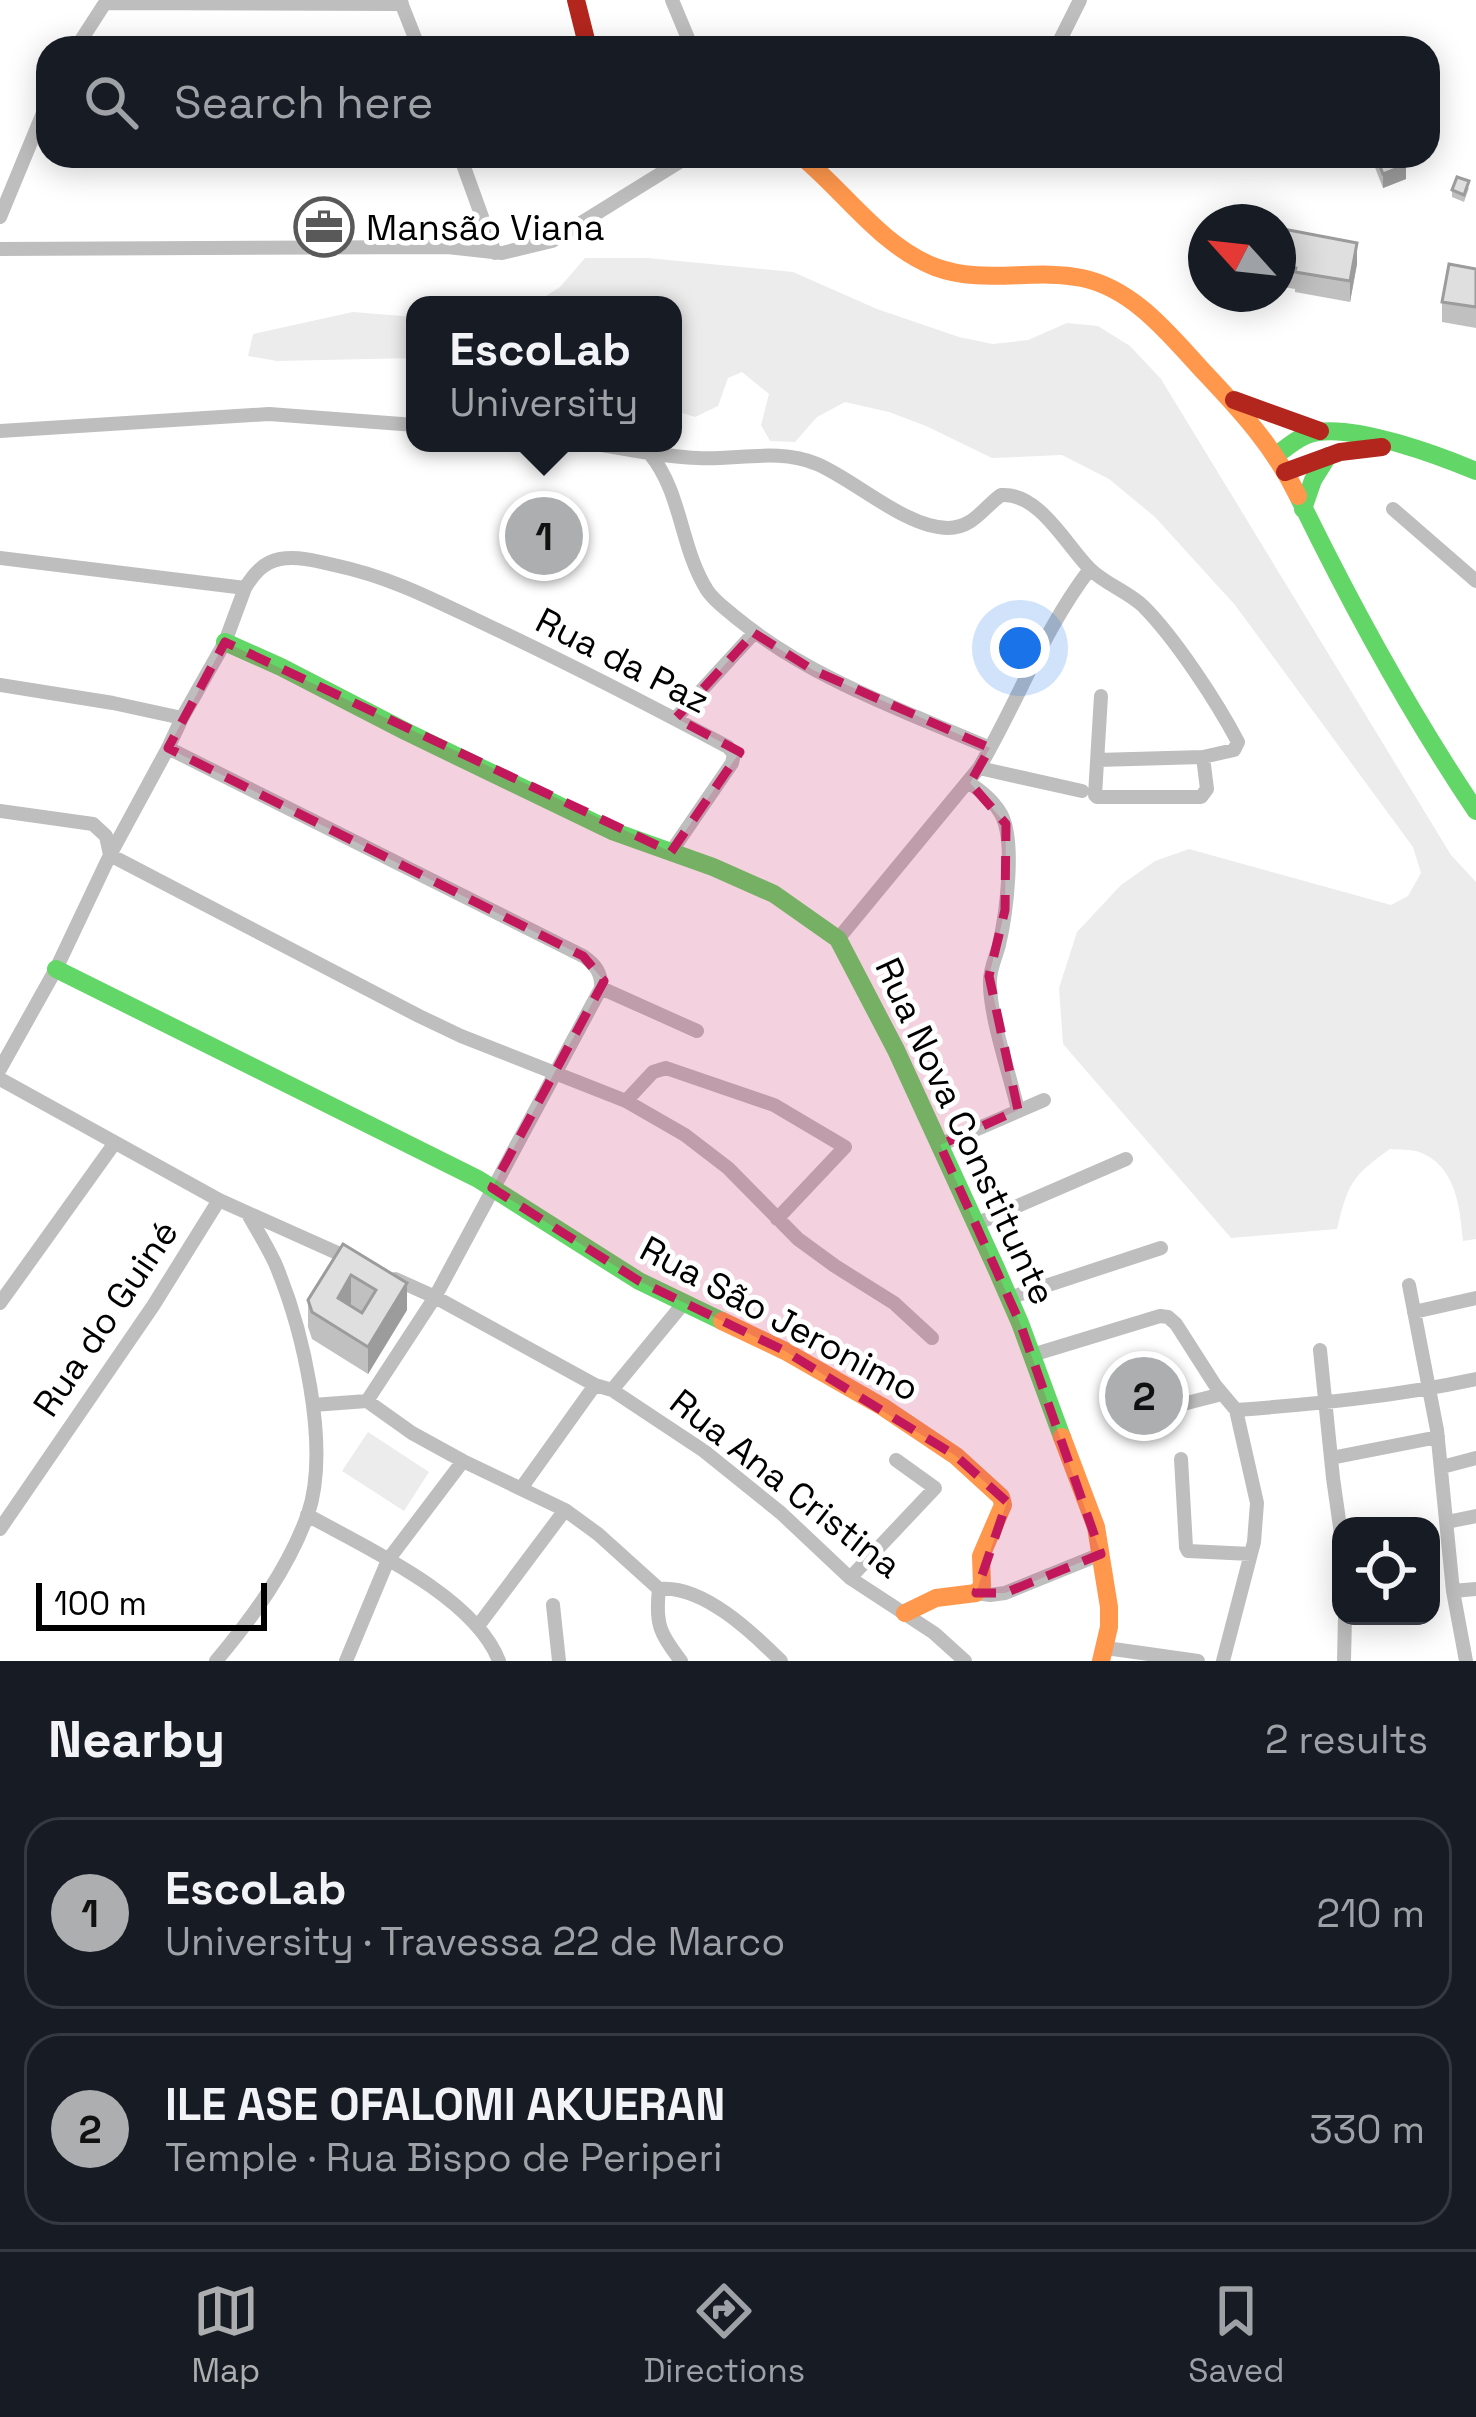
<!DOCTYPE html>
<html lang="en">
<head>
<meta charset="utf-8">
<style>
  :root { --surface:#171b24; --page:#242831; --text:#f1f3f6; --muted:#9ea1a6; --line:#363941; --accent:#adaeaf }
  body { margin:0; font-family:"Space Grotesk",sans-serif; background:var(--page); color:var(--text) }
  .controls { position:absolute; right:36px; bottom:36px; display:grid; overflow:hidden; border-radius:24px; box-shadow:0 6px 30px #0003 }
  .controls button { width:108px; height:108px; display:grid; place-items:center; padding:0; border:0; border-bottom:3px solid var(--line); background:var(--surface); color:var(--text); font:60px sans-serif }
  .compass { position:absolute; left:1188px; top:204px; width:108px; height:108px; border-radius:50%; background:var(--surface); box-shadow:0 6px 30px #0003; rotate:297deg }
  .scale { position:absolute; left:36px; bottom:30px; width:231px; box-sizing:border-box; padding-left:12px; border:6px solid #000; border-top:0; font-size:33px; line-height:42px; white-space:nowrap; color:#000; -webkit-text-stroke:9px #fff; paint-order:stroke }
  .you { position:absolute; left:1020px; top:648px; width:42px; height:42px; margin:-30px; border:9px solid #fff; border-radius:50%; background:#1a73e8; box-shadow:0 0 0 18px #1a73e833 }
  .badge { display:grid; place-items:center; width:78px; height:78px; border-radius:50%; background:var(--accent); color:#111; font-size:39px; font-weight:700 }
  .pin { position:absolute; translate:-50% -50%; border:6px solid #fff; box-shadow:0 3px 12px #0006 }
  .popup { position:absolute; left:406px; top:296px; width:276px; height:156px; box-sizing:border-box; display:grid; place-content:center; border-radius:24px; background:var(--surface); filter:drop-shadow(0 3px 9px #0005); font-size:39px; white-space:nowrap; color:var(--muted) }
  .popup b { font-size:45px; color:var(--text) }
  .popup::after { content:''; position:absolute; left:50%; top:100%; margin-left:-24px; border:24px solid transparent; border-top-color:var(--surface) }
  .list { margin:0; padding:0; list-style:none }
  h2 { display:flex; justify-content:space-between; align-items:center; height:156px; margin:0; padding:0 48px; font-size:51px }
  h2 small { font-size:39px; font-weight:400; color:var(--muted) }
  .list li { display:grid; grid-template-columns:78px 1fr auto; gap:36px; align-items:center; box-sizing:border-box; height:192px; margin:0 24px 24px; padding:0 24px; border:3px solid var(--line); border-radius:36px }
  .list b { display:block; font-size:45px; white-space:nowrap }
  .list p { margin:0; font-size:39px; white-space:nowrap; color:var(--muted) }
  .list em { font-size:39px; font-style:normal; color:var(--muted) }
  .icon { flex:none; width:66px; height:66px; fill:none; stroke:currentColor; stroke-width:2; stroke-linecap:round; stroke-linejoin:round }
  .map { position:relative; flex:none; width:1476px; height:1661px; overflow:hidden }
  .search { position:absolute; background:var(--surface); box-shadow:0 6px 30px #0003; left:36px; right:36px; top:36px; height:132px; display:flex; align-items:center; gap:30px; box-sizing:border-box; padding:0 42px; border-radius:36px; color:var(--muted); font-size:45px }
  .sheet { height:588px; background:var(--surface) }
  nav { display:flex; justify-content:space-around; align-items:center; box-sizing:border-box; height:168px; border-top:3px solid var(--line); background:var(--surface); font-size:33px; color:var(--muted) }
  nav a { display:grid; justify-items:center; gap:6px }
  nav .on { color:var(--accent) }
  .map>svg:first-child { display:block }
</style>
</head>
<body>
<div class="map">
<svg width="1476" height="1661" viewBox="0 0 1476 1661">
  <rect width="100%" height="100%" fill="#fff"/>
  <path fill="#ececec" d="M 585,258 L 648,258 L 793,272 L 877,309 L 959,337 L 993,344 L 1028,340 L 1067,323 L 1098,326 L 1130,346 L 1161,379 L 1451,855 L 1476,882 L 1476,1239 L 1463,1241 C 1460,1208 1456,1165 1419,1152 C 1411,1149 1398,1150 1390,1149 C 1352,1176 1348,1183 1337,1229 L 1231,1238 L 1063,1044 L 1059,988 L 1077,932 L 1121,885 L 1155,861 L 1189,849 L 1391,905 L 1408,896 L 1421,873 L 1413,847 L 1235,605 L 1155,517 L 1109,479 L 1062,455 L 992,458 L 926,426 L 889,412 L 845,402 L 817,417 L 795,442 L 770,441 L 761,425 L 769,394 L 742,372 L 728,378 L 718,406 L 695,417 L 673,410 L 673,305 L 532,305 L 560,287 Z
    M 353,312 L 415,317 L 415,358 L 277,361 L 248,356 L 253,334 Z
    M 368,1432 L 429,1472 L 404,1511 L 342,1471 Z"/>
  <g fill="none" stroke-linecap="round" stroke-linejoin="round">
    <path stroke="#bebebe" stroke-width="14" d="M 400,0 L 419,48
      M 672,0 L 692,48
      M 105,3 L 402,4
      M 76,48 L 107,0
      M 1056,48 L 1080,0
      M 460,156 L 495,253
      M 0,217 L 48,101
      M 0,249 L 447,247 L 502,253 L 552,241 L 689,156
      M 0,431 L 269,414 L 415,425
      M 588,443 C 625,448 661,457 698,458 C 737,460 779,448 817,464 C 855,480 906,528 948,528 C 973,528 983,508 1001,495 C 1039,492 1066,545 1090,569 C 1105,584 1127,591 1143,606 C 1175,638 1217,702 1238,742 L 1234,750 L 1203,757 L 1097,760
      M 650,454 C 682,493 680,547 707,590 C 714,601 725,608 734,616 C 809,678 902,710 990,748
      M 1393,509 L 1476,581
      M 0,558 L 245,588 L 225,642 L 182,718 L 168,748 L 110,855 L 56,969 L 0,1069
      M 245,588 C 253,575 263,562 280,559 C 298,556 317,561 334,565 C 394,578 434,600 489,626 C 570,664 649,705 728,747 L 734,754 L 732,763 L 671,852
      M 0,685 L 113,703 L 182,718
      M 1101,696 L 1095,795 L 1097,797 L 1201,797 L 1207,789 L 1203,757
      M 676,718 L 754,633
      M 168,748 L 583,956 C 595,964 602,973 601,988 L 435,1297 L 367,1401
      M 979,768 L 1082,791
      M 968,782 C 981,791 993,800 1001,814 C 1016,841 1006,915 999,945 C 996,957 990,968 990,981 C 989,1015 1010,1075 1018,1110
      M 0,811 L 93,824 L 106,836 L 110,855 L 419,1016 L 461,1036 L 626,1101 L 685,1135 L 728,1168 L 798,1239 L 835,1266 L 894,1303 L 932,1338
      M 838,939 L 979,768 C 1018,702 1043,630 1090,569
      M 601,988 L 697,1031
      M 0,1079 L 219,1200 L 353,1260
      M 626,1101 L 653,1072 L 666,1068 L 774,1105 L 845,1147 L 777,1219
      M 940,1145 L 1044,1100
      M 976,1224 L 1126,1159
      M 395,1279 L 435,1297 L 595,1385 L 612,1390 L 704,1451 L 781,1513 L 850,1578 L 934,1633 L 965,1661
      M 1409,1285 L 1437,1430 L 1453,1591 L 1466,1661
      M 1009,1298 L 1161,1248
      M 0,1303 L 114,1144
      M 1414,1312 L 1476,1298
      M 1320,1350 L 1333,1478 L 1341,1534
      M 1032,1355 L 1160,1316 L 1168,1317 L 1176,1324 L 1215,1385 L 1236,1410 L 1257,1503 L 1254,1542 L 1223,1661
      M 612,1390 L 683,1304
      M 367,1401 L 412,1433 L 463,1461 L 565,1510 L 598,1534 L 659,1589 C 702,1584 753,1633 781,1661
      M 313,1405 L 367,1401
      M 1236,1410 C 1317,1404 1397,1396 1476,1379
      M 1136,1416 L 1222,1394
      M 1331,1458 L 1438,1437
      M 1181,1459 L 1186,1547 L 1188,1551 L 1251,1554
      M 1442,1467 L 1476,1458
      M 522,1487 L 595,1385
      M 307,1515 C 365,1547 475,1597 499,1661
      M 1447,1522 L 1476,1516
      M 0,1529 L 153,1306 L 219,1200
      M 850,1578 L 935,1488 L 896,1460
      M 659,1589 C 655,1624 660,1634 681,1661
      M 1453,1591 L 1476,1589
      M 976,1593 L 990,1595 L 1005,1593 L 1101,1554
      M 553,1605 L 559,1661
      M 478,1626 L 565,1510
      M 1106,1648 L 1198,1661
      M 216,1661 C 253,1617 288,1569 308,1514 C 331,1446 302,1327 275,1263 C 267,1246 257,1230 248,1214
      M 346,1661 L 388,1560 L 463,1461
      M 1344,1661 L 1345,1616"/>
    <path stroke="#63d668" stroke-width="18" d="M 1276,455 C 1289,446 1302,434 1318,432 C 1359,426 1438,455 1476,471
      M 1298,496 C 1351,605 1408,710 1476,811
      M 1303,509 L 1313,480 L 1328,456
      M 225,642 L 281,667 L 407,732 L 612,831 L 713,867 L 774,894 L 838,939 L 896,1050 L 996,1268 L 1020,1323 L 1062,1437
      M 56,969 L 478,1179 L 639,1281 L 722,1321"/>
    <path stroke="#ff974d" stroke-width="18" d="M 801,156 C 845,192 881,246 935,267 C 983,285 1033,268 1082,278 C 1134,289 1169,334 1204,372 C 1241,411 1274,447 1298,496
      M 722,1321 L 785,1351 L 883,1407 L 956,1456 L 1001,1497 L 1003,1505 L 981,1556 L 982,1586 L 976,1593 L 936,1598 L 905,1613
      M 1062,1437 L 1096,1527 L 1109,1607 L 1109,1627 L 1101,1661"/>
    <path stroke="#b3261e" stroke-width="18" d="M 576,0 L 588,48
      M 1234,400 L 1320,431
      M 1285,472 L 1340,452 L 1382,447"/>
  </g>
  <path fill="#c0c0c0" d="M 1374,156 L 1402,156 L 1406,179 L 1383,188 L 1374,165 Z
    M 1469,188 L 1464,202 L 1452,197 L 1452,190 Z
    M 1278,228 L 1357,264 L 1350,302 L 1295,292 L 1295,289 L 1278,286 Z
    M 1476,269 L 1476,328 L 1442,322 L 1442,302 Z
    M 343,1244 L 407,1310 L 368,1374 L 312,1339 L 308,1327 L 308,1300 Z"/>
  <path fill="#9c9c9c" d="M 1406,165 L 1406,179 L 1383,188 L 1383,174 Z
    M 1357,243 L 1357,264 L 1350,302 L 1350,281 Z
    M 351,1275 L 351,1303 L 338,1325 L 338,1298 Z
    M 407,1283 L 407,1310 L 368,1374 L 368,1347 Z"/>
  <path fill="#dfdfdf" stroke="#9c9c9c" stroke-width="3" fill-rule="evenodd" d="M 1376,156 L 1402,156 L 1406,165 L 1383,174 Z
    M 1457,177 L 1469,181 L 1464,195 L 1452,190 Z
    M 1278,228 L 1357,243 L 1350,281 L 1295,272 L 1296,268 L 1278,265 Z
    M 1449,264 L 1476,269 L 1476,307 L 1442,302 Z
    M 343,1244 L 407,1283 L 368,1347 L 312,1312 L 308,1300 ZM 351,1275 L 376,1290 L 362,1313 L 338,1298 Z"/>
  <path fill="#c2185b" fill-opacity="0.2" stroke="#c2185b" stroke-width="9" stroke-dasharray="24 15" stroke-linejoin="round" d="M 754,633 L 813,670 L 990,748 L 970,783 L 1006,824 L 1005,910 L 989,976 L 1018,1110 L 940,1145 L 1020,1323 L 1101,1554 L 1005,1593 L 976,1593 L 1007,1502 L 956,1456 L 785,1351 L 639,1281 L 492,1188 L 604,981 L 583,956 L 168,748 L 225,642 L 671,852 L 740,752 L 676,718 Z"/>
  <defs>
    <symbol id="office-ring" viewBox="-11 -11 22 22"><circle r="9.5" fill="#fff" stroke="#595959" stroke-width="1.5"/><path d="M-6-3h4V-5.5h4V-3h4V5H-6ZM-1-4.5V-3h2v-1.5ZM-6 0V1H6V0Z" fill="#595959"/></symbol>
  </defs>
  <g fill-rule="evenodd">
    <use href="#office-ring" x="291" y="194" width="66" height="66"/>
  </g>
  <g text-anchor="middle" stroke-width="10" stroke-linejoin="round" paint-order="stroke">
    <g font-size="36" fill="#000" stroke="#fff" text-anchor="start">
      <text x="366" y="240">Mansão Viana</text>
    </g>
    <g font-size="36" fill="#000" stroke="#fff">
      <text transform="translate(623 660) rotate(27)" y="13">Rua da Paz</text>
      <text transform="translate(966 1131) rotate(65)" y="13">Rua Nova Constitunte</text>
      <text transform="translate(105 1318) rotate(-56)" y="13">Rua do Guiné</text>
      <text transform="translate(780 1318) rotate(28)" y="13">Rua São Jeronimo</text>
      <text transform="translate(786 1483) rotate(38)" y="13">Rua Ana Cristina</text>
    </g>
  </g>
</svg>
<div class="controls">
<button><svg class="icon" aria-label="locate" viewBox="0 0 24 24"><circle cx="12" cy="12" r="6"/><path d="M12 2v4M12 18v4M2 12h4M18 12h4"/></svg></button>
</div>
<svg class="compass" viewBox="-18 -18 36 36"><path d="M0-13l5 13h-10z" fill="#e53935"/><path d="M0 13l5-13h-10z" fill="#9ea1a6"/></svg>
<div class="scale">100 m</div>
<div class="you"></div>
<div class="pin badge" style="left:544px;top:536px">1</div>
<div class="popup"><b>EscoLab</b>University</div>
<div class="pin badge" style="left:1144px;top:1396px">2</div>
<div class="search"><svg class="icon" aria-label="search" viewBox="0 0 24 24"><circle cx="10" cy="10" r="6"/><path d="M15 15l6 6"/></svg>Search here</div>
</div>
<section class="sheet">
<h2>Nearby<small>2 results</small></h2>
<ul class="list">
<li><span class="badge">1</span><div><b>EscoLab</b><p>University · Travessa 22 de Marco</p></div><em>210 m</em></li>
<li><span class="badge">2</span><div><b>ILE ASE OFALOMI AKUERAN</b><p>Temple · Rua Bispo de Periperi</p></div><em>330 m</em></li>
</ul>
</section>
<nav>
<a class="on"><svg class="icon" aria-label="map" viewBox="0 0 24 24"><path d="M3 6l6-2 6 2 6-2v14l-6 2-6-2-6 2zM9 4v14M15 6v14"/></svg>Map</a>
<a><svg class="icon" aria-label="directions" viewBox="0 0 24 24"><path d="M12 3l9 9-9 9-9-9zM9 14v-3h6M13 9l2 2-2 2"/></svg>Directions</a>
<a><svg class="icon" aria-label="saved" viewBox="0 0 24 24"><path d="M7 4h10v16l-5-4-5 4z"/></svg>Saved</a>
</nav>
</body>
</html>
